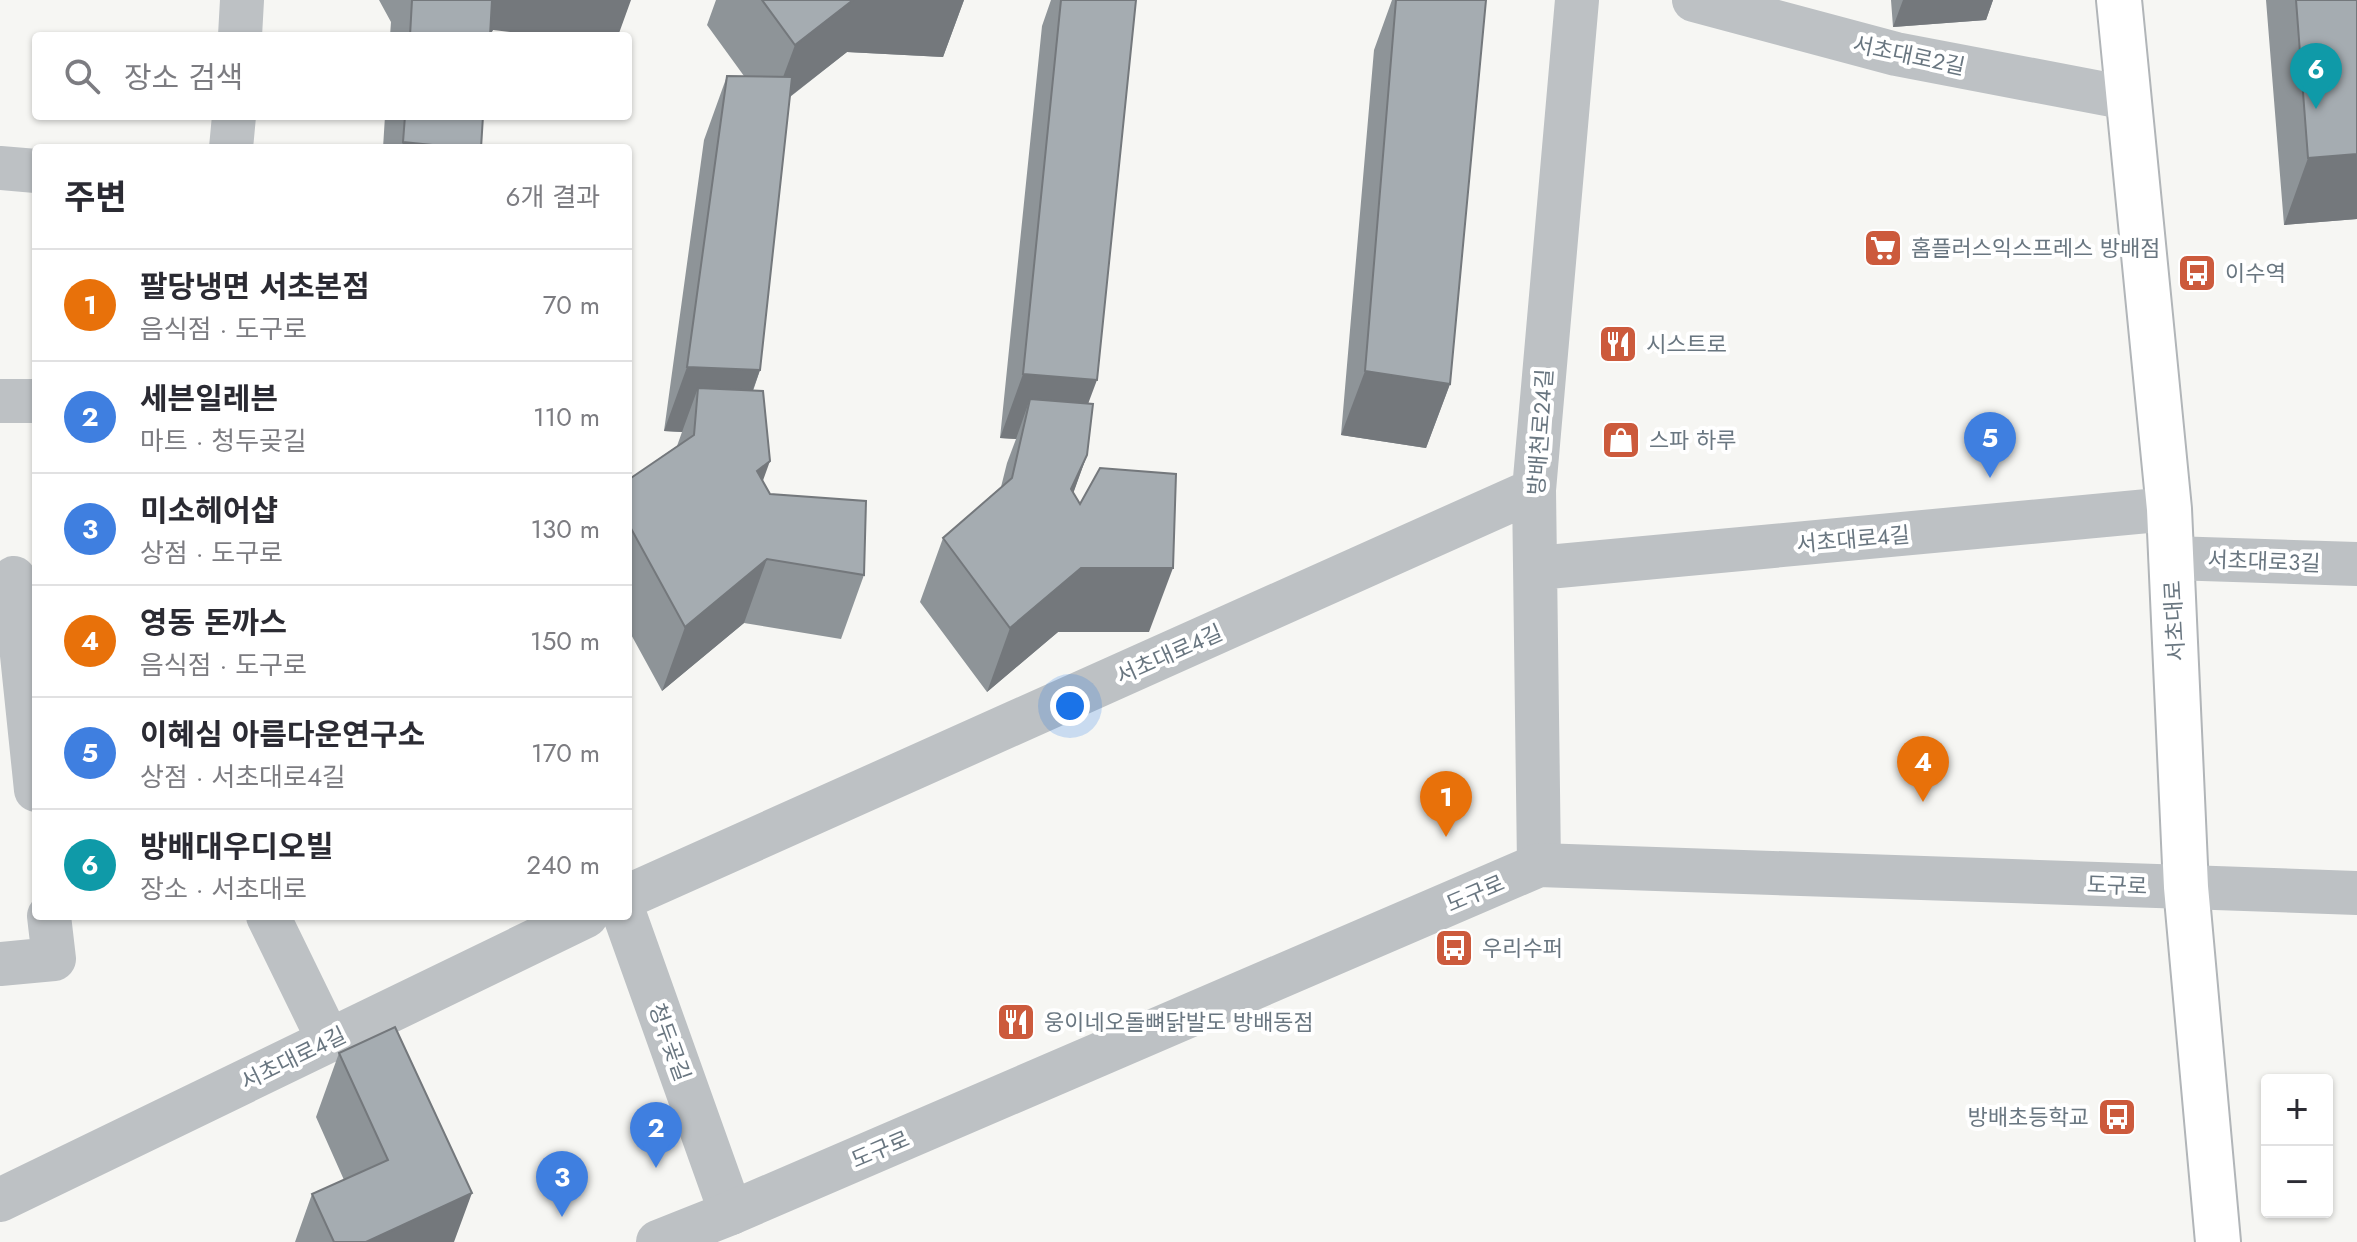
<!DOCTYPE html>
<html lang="ko">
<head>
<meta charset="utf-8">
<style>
  :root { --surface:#fff; --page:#f2f2f3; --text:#2b2b33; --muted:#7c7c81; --line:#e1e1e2; --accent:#b45309 }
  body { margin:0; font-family:Jost,"Noto Sans KR",sans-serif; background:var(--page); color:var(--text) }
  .controls { position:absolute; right:24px; bottom:24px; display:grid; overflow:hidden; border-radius:8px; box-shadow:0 2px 6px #0004 }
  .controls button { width:72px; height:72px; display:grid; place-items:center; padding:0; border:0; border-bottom:2px solid var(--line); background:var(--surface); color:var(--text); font:40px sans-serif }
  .you { position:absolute; left:1070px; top:706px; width:28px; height:28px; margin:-20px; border:6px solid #fff; border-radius:50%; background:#1a73e8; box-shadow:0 0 0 12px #1a73e833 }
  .badge { display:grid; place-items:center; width:52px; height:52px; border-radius:50%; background:var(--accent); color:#fff; font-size:26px; font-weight:700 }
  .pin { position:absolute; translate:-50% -66px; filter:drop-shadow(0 2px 4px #0008) }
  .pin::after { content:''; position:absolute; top:42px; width:28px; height:24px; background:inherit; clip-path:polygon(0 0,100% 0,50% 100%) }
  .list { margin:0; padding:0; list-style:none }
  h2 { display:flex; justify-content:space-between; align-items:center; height:104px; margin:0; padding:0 32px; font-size:34px }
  h2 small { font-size:26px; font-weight:400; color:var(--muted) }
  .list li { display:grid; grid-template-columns:52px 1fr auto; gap:24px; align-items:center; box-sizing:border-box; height:112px; padding:0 32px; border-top:2px solid var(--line) }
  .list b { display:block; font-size:30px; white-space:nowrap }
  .list p { margin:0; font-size:26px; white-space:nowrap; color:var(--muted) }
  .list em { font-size:26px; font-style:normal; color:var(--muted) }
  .icon { flex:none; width:44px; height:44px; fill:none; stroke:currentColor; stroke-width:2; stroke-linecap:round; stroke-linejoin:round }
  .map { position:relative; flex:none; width:2357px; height:1242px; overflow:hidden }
  .search { position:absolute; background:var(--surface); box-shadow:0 2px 6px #0004; left:32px; top:32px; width:600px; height:88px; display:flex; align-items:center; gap:20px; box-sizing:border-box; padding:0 28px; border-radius:8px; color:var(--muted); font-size:30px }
  .panel { position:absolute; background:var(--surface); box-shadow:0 2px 6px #0004; left:32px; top:144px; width:600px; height:776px; border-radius:8px }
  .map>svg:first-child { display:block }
</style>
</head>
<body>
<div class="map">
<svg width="2357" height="1242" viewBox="0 0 2357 1242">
  <rect width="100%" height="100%" fill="#f6f6f3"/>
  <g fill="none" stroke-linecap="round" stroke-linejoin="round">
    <defs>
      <path id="primary" d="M 2119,0 L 2169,509 L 2186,887 L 2218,1242"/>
    </defs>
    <use href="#primary" stroke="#b1b5b8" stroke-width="48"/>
    <path stroke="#bdc1c4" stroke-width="44" d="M 1694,0 L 1896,54 L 2127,98
      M 240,36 L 242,0
      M 231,148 L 234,116
      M 0,168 L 36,171
      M 0,401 L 36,401
      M 2171,558 L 2357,564
      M 1537,568 L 2169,509
      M 14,578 L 36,790
      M 1539,865 L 1534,490 L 1577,0
      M 2186,887 L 2357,893
      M 628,896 L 1534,490
      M 268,916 L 329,1041
      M 625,916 L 731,1213
      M 0,964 L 54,959 L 49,916
      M 0,1200 L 586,916"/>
    <path stroke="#bdc1c4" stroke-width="44" d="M 658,1242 L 731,1213 L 1539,865 L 2186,887"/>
    <use href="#primary" stroke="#fff" stroke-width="44"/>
  </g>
  <path fill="#8e9498" d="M 379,0 L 631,0 L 493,30 L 490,36 L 390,36 L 391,22 Z
    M 716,0 L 964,0 L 943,57 L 847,52 L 790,97 L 760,370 L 753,391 L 763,481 L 770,494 L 864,575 L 841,639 L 744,623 L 662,691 L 628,629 L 628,480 L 677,446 L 682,432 L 664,431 L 704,140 L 727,76 L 744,76 L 707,25 Z
    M 1051,0 L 1136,0 L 1088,404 L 1087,455 L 1073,493 L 1149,632 L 1058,632 L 987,692 L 920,602 L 943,538 L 1001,487 L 1007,463 L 1016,439 L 1000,438 L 1042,26 Z
    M 1392,0 L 1486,0 L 1450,384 L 1426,448 L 1341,435 L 1374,50 Z
    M 1891,0 L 1993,0 L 1986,20 L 1893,27 Z
    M 2266,0 L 2357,0 L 2357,219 L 2284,225 Z
    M 385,116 L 483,116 L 481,148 L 383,148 Z
    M 339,1053 L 454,1242 L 295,1242 L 312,1194 L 344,1180 L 316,1117 Z"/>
  <path fill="#74787c" d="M 491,0 L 631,0 L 618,36 L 544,36 L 493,30 L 488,36 Z
    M 853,0 L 964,0 L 943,57 L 847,52 L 770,112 L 795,45 Z
    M 1903,0 L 1993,0 L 1986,20 L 1893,27 Z
    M 403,142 L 462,148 L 401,148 Z
    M 2357,154 L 2357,219 L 2284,225 L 2308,158 Z
    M 687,367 L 760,370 L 737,434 L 698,388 L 682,432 L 664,431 Z
    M 1365,371 L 1450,384 L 1426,448 L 1341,435 Z
    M 1023,374 L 1097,380 L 1073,444 L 1030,399 L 1016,439 L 1000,438 Z
    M 1087,455 L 1064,519 L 1071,489 Z
    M 770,461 L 747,525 L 757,471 Z
    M 767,559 L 744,623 L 662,691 L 685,627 Z
    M 1081,568 L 1173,568 L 1149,632 L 1058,632 L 987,692 L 1010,628 Z
    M 472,1193 L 454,1242 L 366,1242 Z"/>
  <path fill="#a5acb1" stroke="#74787c" stroke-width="2" d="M 412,0 L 492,0 L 490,36 L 410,36 Z
    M 762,0 L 853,0 L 795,45 Z
    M 1061,0 L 1136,0 L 1097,380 L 1023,374 Z
    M 1396,0 L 1486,0 L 1450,384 L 1365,371 Z
    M 2296,0 L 2357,0 L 2357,154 L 2308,158 Z
    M 727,76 L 792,77 L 760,370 L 687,367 Z
    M 405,116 L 483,116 L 481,148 L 462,148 L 403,142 Z
    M 698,388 L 763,391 L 770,461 L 757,471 L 770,494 L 866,501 L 864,575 L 767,559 L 685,627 L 628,523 L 628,480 L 694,435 Z
    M 1030,399 L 1093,404 L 1087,455 L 1071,489 L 1080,504 L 1100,468 L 1176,474 L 1173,568 L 1081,568 L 1010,628 L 943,538 L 1012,478 Z
    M 395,1027 L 472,1193 L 366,1242 L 334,1242 L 312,1194 L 388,1160 L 339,1053 Z"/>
  <defs>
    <symbol id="supermarket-square" viewBox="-11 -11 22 22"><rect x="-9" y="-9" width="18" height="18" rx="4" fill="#cc5a3c" stroke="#fff"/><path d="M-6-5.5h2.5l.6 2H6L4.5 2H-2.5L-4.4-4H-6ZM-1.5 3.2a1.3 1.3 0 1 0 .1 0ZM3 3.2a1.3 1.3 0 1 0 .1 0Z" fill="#fff"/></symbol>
    <symbol id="bus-square" viewBox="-11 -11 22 22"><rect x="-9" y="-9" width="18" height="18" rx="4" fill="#cc5a3c" stroke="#fff"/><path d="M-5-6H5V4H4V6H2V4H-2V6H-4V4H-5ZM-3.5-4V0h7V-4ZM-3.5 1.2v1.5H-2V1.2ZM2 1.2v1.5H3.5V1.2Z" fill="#fff"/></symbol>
    <symbol id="restaurant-square" viewBox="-11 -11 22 22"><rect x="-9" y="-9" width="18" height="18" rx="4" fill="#cc5a3c" stroke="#fff"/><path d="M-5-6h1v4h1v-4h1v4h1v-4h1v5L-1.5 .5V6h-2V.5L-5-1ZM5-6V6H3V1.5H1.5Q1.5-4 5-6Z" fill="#fff"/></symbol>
    <symbol id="shop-square" viewBox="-11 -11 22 22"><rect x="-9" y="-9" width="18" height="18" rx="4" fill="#cc5a3c" stroke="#fff"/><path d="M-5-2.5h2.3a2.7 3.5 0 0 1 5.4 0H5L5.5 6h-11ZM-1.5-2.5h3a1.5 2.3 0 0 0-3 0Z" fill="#fff"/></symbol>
  </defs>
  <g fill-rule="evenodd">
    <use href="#supermarket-square" x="1861" y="226" width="44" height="44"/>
    <use href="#bus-square" x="2175" y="251" width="44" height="44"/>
    <use href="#restaurant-square" x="1596" y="322" width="44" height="44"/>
    <use href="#shop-square" x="1599" y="418" width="44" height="44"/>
    <use href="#bus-square" x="1432" y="926" width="44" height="44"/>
    <use href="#restaurant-square" x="994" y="1000" width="44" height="44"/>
    <use href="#bus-square" x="2095" y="1095" width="44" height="44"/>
  </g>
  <g text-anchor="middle" stroke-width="8" stroke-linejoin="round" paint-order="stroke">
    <g font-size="22" fill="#697680" stroke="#fff">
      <text transform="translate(1909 55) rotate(12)" y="8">서초대로2길</text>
      <text transform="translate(1540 432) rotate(-86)" y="8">방배천로24길</text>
      <text transform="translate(1853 539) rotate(-5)" y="8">서초대로4길</text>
      <text transform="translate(2264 561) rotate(2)" y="8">서초대로3길</text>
      <text transform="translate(2174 621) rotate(-93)" y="8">서초대로</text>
      <text transform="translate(1169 654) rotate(-24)" y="8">서초대로4길</text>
      <text transform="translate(2117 885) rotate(2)" y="8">도구로</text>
      <text transform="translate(1475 893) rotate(-23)" y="8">도구로</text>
      <text transform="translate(670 1042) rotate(70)" y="8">청두곶길</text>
      <text transform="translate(293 1058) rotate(-26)" y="8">서초대로4길</text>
      <text transform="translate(880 1149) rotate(-23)" y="8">도구로</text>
    </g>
    <g font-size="22" fill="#697680" stroke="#fff" text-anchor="start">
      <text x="1911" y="256">홈플러스익스프레스 방배점</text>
      <text x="2225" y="281">이수역</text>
      <text x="1646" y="352">시스트로</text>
      <text x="1649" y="448">스파 하루</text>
      <text x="1482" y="956">우리수퍼</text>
      <text x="1044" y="1030">웅이네오돌뼈닭발도 방배동점</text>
      <text x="2089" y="1125" text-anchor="end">방배초등학교</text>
    </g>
  </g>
</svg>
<div class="controls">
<button>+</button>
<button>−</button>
</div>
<div class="you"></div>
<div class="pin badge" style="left:1446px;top:837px;background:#e8710a">1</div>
<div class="pin badge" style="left:656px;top:1168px;background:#3f7fe0">2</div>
<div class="pin badge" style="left:562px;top:1217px;background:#3f7fe0">3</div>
<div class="pin badge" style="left:1923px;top:802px;background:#e8710a">4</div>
<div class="pin badge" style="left:1990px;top:478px;background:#3f7fe0">5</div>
<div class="pin badge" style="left:2316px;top:109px;background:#0f9aa8">6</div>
<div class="search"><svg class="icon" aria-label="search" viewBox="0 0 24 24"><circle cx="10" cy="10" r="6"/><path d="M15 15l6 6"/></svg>장소 검색</div>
<section class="panel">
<h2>주변<small>6개 결과</small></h2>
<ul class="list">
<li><span class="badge" style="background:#e8710a">1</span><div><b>팔당냉면 서초본점</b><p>음식점 · 도구로</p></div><em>70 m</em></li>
<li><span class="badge" style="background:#3f7fe0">2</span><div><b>세븐일레븐</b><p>마트 · 청두곶길</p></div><em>110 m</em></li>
<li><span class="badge" style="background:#3f7fe0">3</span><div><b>미소헤어샵</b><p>상점 · 도구로</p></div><em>130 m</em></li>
<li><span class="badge" style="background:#e8710a">4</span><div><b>영동 돈까스</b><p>음식점 · 도구로</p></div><em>150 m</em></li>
<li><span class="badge" style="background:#3f7fe0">5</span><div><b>이혜심 아름다운연구소</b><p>상점 · 서초대로4길</p></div><em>170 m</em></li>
<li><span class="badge" style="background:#0f9aa8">6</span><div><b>방배대우디오빌</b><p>장소 · 서초대로</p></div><em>240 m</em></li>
</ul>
</section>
</div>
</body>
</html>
